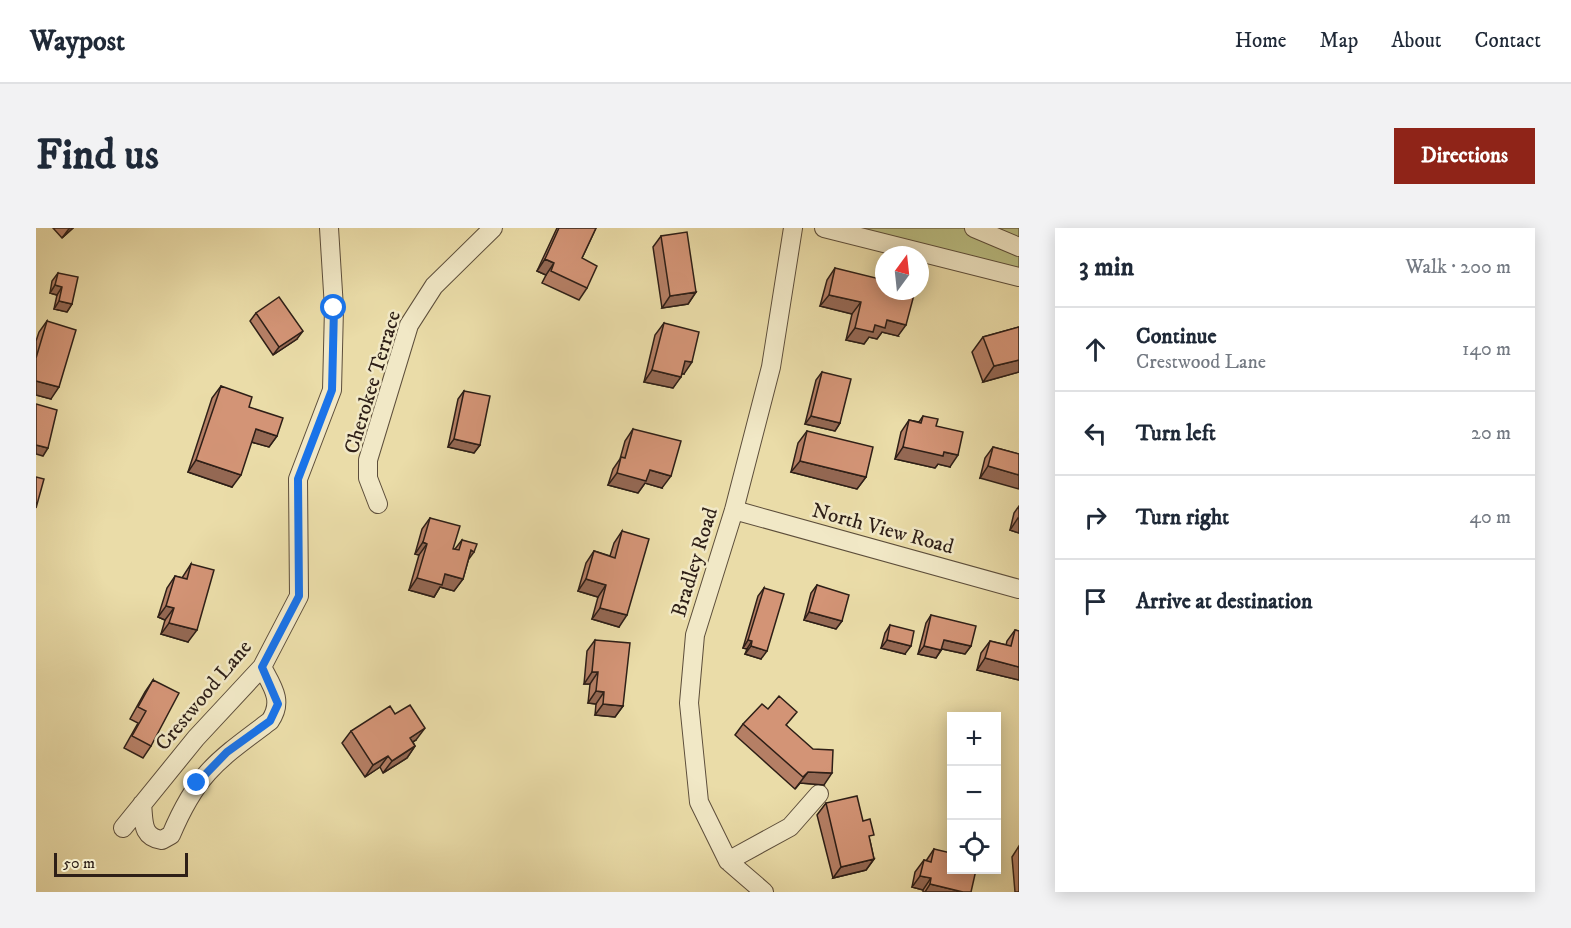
<!DOCTYPE html>
<html lang="en">
<head>
<meta charset="utf-8">
<style>
  :root { --surface:#fff; --page:#f2f2f3; --text:#1f2937; --muted:#747a83; --line:#e0e1e3; --accent:#8f2418 }
  body { margin:0; font-family:"IM FELL DW Pica",serif; background:var(--page); color:var(--text) }
  .controls { position:absolute; right:18px; bottom:18px; display:grid; overflow:hidden; border-radius:0px; box-shadow:0 3px 15px #0003 }
  .controls button { width:54px; height:54px; display:grid; place-items:center; padding:0; border:0; border-bottom:2px solid var(--line); background:var(--surface); color:var(--text); font:30px sans-serif }
  .compass { position:absolute; left:839px; top:18px; width:54px; height:54px; border-radius:50%; background:var(--surface); box-shadow:0 3px 15px #0003; rotate:15deg }
  .scale { position:absolute; left:18px; bottom:15px; width:134px; box-sizing:border-box; padding-left:6px; border:3px solid #2e1f17; border-top:0; font-size:16px; line-height:21px; white-space:nowrap; color:#2e1f17; -webkit-text-stroke:4px #f1e8c6; paint-order:stroke }
  .stop { position:absolute; width:18px; height:18px; margin:-14px; border:4px solid #1a73e8; border-radius:50%; background:#fff }
  .stop.end { background:#1a73e8; border-color:#fff; box-shadow:0 2px 6px #0008 }
  .list { margin:0; padding:0; list-style:none }
  h2 { display:flex; justify-content:space-between; align-items:center; height:78px; margin:0; padding:0 24px; font-size:26px }
  h2 small { font-size:20px; font-weight:400; color:var(--muted) }
  .list li { display:grid; grid-template-columns:39px 1fr auto; gap:18px; align-items:center; box-sizing:border-box; height:84px; padding:0 24px; border-top:2px solid var(--line) }
  .list b { display:block; font-size:22px; white-space:nowrap }
  .list p { margin:0; font-size:20px; white-space:nowrap; color:var(--muted) }
  .list em { font-size:20px; font-style:normal; color:var(--muted) }
  .icon { flex:none; width:33px; height:33px; fill:none; stroke:currentColor; stroke-width:2; stroke-linecap:round; stroke-linejoin:round }
  .map { position:relative; flex:none; width:983px; height:664px; overflow:hidden; border-radius:0px }
  header { display:flex; align-items:center; gap:36px; box-sizing:border-box; height:84px; padding:0 30px; background:var(--surface); border-bottom:2px solid var(--line) }
  header strong { font-size:28px }
  nav { display:flex; gap:33px; margin-inline-start:auto; font-size:21px }
  .intro { display:flex; align-items:center; justify-content:space-between; box-sizing:border-box; height:144px; padding:0 36px }
  h1 { margin:0; font-size:42px }
  .button { padding:15px 27px; border-radius:0px; background:var(--accent); color:#fff; font-size:21px; font-weight:700 }
  main { display:flex; gap:36px; padding:0 36px }
  aside { flex:1; background:var(--surface); border-radius:0px; box-shadow:0 3px 15px #0003 }
  .map>svg:first-child { display:block }
</style>
</head>
<body>
<header>
<strong>Waypost</strong>
<nav><a>Home</a><a>Map</a><a>About</a><a>Contact</a></nav>
</header>
<div class="intro"><h1>Find us</h1><a class="button">Directions</a></div>
<main>
<div class="map">
<svg width="983" height="664" viewBox="0 0 983 664">
  <rect width="100%" height="100%" fill="#eadca8"/>
  <filter id="stains"><feTurbulence type="fractalNoise" baseFrequency=".00333" numOctaves="4"/><feColorMatrix values="0 0 0 0 .2 0 0 0 0 .09 0 0 0 0 .02 0 0 0 .5 -.17"/></filter>
  <radialGradient id="worn" r=".72"><stop offset=".6" stop-color="#630" stop-opacity="0"/><stop offset="1" stop-color="#630" stop-opacity=".3"/></radialGradient>
  <path fill="#bbbf84" stroke="#746f4e" stroke-width="1.5" d="M 810,0 L 983,0 L 983,45 Z"/>
  <g fill="none" stroke-linecap="round" stroke-linejoin="round">
    <defs>
      <path id="minor" d="M 788,0 L 983,49
        M 938,0 L 983,19
        M 342,276 L 332,250 L 332,232 L 373,97 L 398,58 L 457,0
        M 698,282 L 983,361
        M 106,576 C 108,593 105,609 126,612 L 135,607 C 161,545 182,532 234,493 C 248,473 236,458 226,439
        M 87,600 L 160,510 L 226,439 L 263,368 L 262,251 L 296,162 L 298,80 L 293,0
        M 692,633 L 754,599 L 783,566
        M 728,664 L 692,633 L 663,574 L 653,475 L 659,407 L 698,282 L 735,139 L 757,0"/>
    </defs>
    <use href="#minor" stroke="#5d4e3b" stroke-width="20"/>
    <use href="#minor" stroke="#f1e8c6" stroke-width="18"/>
  </g>
  <path fill="#b57f65" stroke="#2e1f17" stroke-width="1.5" d="M 17,0 L 37,0 L 26,10 Z
    M 521,0 L 560,0 L 546,30 L 551,60 L 543,72 L 506,55 L 510,47 L 501,43 Z
    M 625,8 L 660,64 L 652,76 L 626,80 L 617,19 Z
    M 799,40 L 862,108 L 846,104 L 841,111 L 833,109 L 828,116 L 810,112 L 816,86 L 784,78 L 791,52 Z
    M 22,45 L 36,76 L 31,84 L 18,81 L 21,67 L 14,65 L 16,53 Z
    M 220,85 L 261,111 L 237,127 L 214,93 Z
    M 11,93 L 15,171 L 0,167 L 0,113 L 3,104 Z
    M 628,95 L 648,146 L 646,146 L 637,160 L 608,154 L 619,107 Z
    M 983,99 L 983,144 L 947,154 L 936,124 L 947,109 Z
    M 786,144 L 804,195 L 799,203 L 769,196 L 780,152 Z
    M 185,158 L 213,179 L 241,208 L 233,219 L 215,214 L 196,259 L 152,244 L 176,170 Z
    M 428,163 L 444,217 L 438,225 L 412,219 L 422,171 Z
    M 887,188 L 900,198 L 914,239 L 902,236 L 899,240 L 859,231 L 865,204 L 873,192 L 883,194 Z
    M 597,201 L 626,260 L 609,255 L 602,265 L 572,257 L 577,241 L 584,231 L 589,213 Z
    M 771,203 L 830,249 L 821,261 L 755,244 L 762,215 Z
    M 957,219 L 983,226 L 944,250 L 949,230 Z
    M 983,278 L 983,305 L 974,302 L 978,285 Z
    M 394,290 L 417,321 L 419,321 L 426,312 L 432,333 L 427,351 L 418,363 L 404,359 L 398,369 L 373,362 L 383,327 L 379,326 L 386,301 Z
    M 586,303 L 583,399 L 556,391 L 562,369 L 542,363 L 550,335 L 558,323 L 574,328 L 578,315 Z
    M 155,336 L 152,414 L 125,406 L 129,392 L 122,389 L 131,360 L 139,348 L 146,350 Z
    M 781,357 L 806,393 L 800,401 L 768,392 L 775,365 Z
    M 728,360 L 725,431 L 709,426 L 711,421 L 707,420 L 722,368 Z
    M 895,387 L 935,418 L 929,426 L 906,421 L 900,430 L 882,426 L 890,395 Z
    M 854,397 L 869,426 L 845,420 L 849,405 Z
    M 979,402 L 983,403 L 983,452 L 941,442 L 945,425 L 954,413 L 970,417 L 971,413 Z
    M 559,412 L 587,478 L 579,489 L 559,487 L 560,476 L 552,475 L 554,456 L 548,456 L 551,423 Z
    M 117,452 L 115,518 L 107,530 L 88,520 L 102,495 L 94,491 L 109,464 Z
    M 359,486 L 380,512 L 377,514 L 379,518 L 371,530 L 347,545 L 344,539 L 329,549 L 306,515 L 315,503 Z
    M 707,496 L 751,498 L 788,557 L 764,555 L 759,561 L 699,507 Z
    M 790,575 L 827,593 L 834,613 L 838,631 L 830,642 L 797,650 L 781,587 Z
    M 983,618 L 983,664 L 979,664 L 976,629 Z
    M 898,621 L 914,637 L 935,664 L 887,664 L 887,662 L 876,659 L 879,644 L 888,632 L 890,633 Z"/>
  <path fill="#946853" stroke="#2e1f17" stroke-width="1.5" d="M 34,0 L 37,0 L 26,10 L 32,2 Z
    M 509,31 L 518,35 L 510,47 L 501,43 Z
    M 19,57 L 26,59 L 21,67 L 14,65 Z
    M 660,64 L 652,76 L 626,80 L 634,68 Z
    M 793,67 L 825,74 L 816,86 L 784,78 Z
    M 23,73 L 36,76 L 31,84 L 18,81 Z
    M 851,92 L 870,97 L 862,108 L 846,104 L 841,111 L 833,109 L 828,116 L 810,112 L 819,100 L 839,97 Z
    M 267,103 L 261,111 L 237,127 L 243,119 Z
    M 983,132 L 983,144 L 947,154 L 958,138 Z
    M 649,133 L 656,134 L 648,146 L 641,144 Z
    M 616,142 L 645,149 L 637,160 L 608,154 Z
    M 0,153 L 23,159 L 15,171 L 0,167 Z
    M 775,188 L 804,195 L 799,203 L 769,196 Z
    M 220,201 L 241,208 L 233,219 L 212,213 Z
    M 418,211 L 444,217 L 438,225 L 412,219 Z
    M 0,217 L 12,220 L 7,228 L 0,226 Z
    M 867,219 L 908,224 L 922,227 L 914,239 L 902,236 L 899,240 L 859,231 Z
    M 160,232 L 205,247 L 196,259 L 152,244 Z
    M 764,233 L 830,249 L 821,261 L 755,244 Z
    M 952,238 L 983,247 L 983,261 L 944,250 Z
    M 614,242 L 635,248 L 626,260 L 609,255 L 602,265 L 572,257 L 581,245 Z
    M 982,290 L 983,291 L 983,305 L 974,302 Z
    M 387,314 L 391,316 L 383,327 L 379,326 Z
    M 435,322 L 438,324 L 430,335 Z
    M 409,346 L 427,351 L 418,363 L 404,359 L 398,369 L 373,362 L 381,350 Z
    M 550,351 L 570,357 L 562,369 L 542,363 Z
    M 130,378 L 138,380 L 129,392 L 122,389 Z
    M 564,380 L 591,387 L 583,399 L 556,391 Z
    M 773,384 L 806,393 L 800,401 L 768,392 Z
    M 133,395 L 161,402 L 152,414 L 125,406 Z
    M 712,412 L 716,413 L 711,421 L 707,420 Z
    M 851,412 L 875,418 L 869,426 L 845,420 Z
    M 908,412 L 935,418 L 929,426 L 902,420 Z
    M 715,418 L 731,423 L 725,431 L 709,426 Z
    M 888,418 L 905,422 L 900,430 L 882,426 Z
    M 949,430 L 983,439 L 983,452 L 941,442 Z
    M 556,444 L 562,444 L 554,456 L 548,456 Z
    M 560,463 L 568,464 L 560,476 L 552,475 Z
    M 567,476 L 587,478 L 579,489 L 559,487 Z
    M 389,500 L 380,512 L 365,521 L 374,510 Z
    M 379,518 L 371,530 L 347,545 L 356,533 Z
    M 352,528 L 344,539 L 329,549 L 337,537 Z
    M 772,544 L 796,545 L 788,557 L 764,555 L 759,561 Z
    M 838,631 L 830,642 L 797,650 L 805,639 Z
    M 884,648 L 895,650 L 887,662 L 876,659 Z
    M 894,656 L 927,664 L 889,664 Z"/>
  <path fill="#d39476" stroke="#2e1f17" stroke-width="1.5" d="M 523,0 L 560,0 L 546,30 L 561,38 L 551,60 L 515,43 L 518,35 L 509,31 Z
    M 651,4 L 660,64 L 634,68 L 625,8 Z
    M 799,40 L 848,52 L 848,63 L 879,63 L 870,97 L 851,92 L 849,100 L 839,97 L 837,104 L 819,100 L 825,74 L 793,67 Z
    M 22,45 L 42,49 L 36,76 L 23,73 L 26,59 L 19,57 Z
    M 243,69 L 267,103 L 243,119 L 220,85 Z
    M 11,93 L 40,102 L 23,159 L 0,153 L 0,130 Z
    M 628,95 L 663,104 L 656,134 L 649,133 L 645,149 L 616,142 Z
    M 983,99 L 983,132 L 958,138 L 947,109 Z
    M 786,144 L 815,151 L 804,195 L 775,188 Z
    M 185,158 L 216,169 L 213,179 L 247,190 L 241,208 L 220,201 L 205,247 L 160,232 Z
    M 428,163 L 454,168 L 444,217 L 418,211 Z
    M 0,176 L 21,182 L 12,220 L 0,217 Z
    M 887,188 L 902,191 L 900,198 L 927,204 L 922,227 L 908,224 L 907,228 L 867,219 L 873,192 L 885,195 Z
    M 597,201 L 645,213 L 635,248 L 614,242 L 610,253 L 581,245 L 585,229 L 589,230 Z
    M 771,203 L 837,219 L 830,249 L 764,233 Z
    M 957,219 L 983,226 L 983,247 L 952,238 Z
    M 0,249 L 8,251 L 0,280 Z
    M 394,290 L 424,298 L 417,321 L 423,322 L 426,312 L 441,316 L 438,324 L 435,322 L 427,351 L 409,346 L 406,357 L 381,350 L 391,316 L 387,314 Z
    M 586,303 L 613,311 L 591,387 L 564,380 L 570,357 L 550,351 L 558,323 L 579,330 Z
    M 155,336 L 178,342 L 161,402 L 133,395 L 138,380 L 130,378 L 139,348 L 151,351 Z
    M 781,357 L 813,367 L 806,393 L 773,384 Z
    M 728,360 L 748,366 L 731,423 L 715,418 L 716,413 L 712,412 Z
    M 895,387 L 940,398 L 935,418 L 908,412 L 905,422 L 888,418 Z
    M 854,397 L 878,403 L 875,418 L 851,412 Z
    M 979,402 L 983,403 L 983,439 L 949,430 L 954,413 L 975,418 Z
    M 559,412 L 594,415 L 587,478 L 567,476 L 568,464 L 560,463 L 562,444 L 556,444 Z
    M 117,452 L 143,465 L 115,518 L 96,508 L 110,483 L 102,479 Z
    M 743,468 L 761,484 L 750,497 L 777,521 L 797,522 L 796,545 L 772,544 L 767,549 L 707,496 L 726,476 L 732,481 Z
    M 374,477 L 389,500 L 374,510 L 379,518 L 356,533 L 352,528 L 337,537 L 315,503 L 354,478 L 359,486 Z
    M 821,568 L 827,593 L 834,591 L 838,607 L 833,608 L 838,631 L 805,639 L 790,575 Z
    M 898,621 L 915,625 L 914,637 L 915,637 L 915,642 L 940,642 L 935,664 L 927,664 L 894,656 L 895,650 L 884,648 L 888,632 L 895,634 Z"/>
  <g fill="none" stroke-linecap="round" stroke-linejoin="round">
    <path stroke="#1a73e8" stroke-width="8" d="M 161,555 L 191,524 L 234,493 L 242,476 L 226,439 L 263,368 L 262,251 L 296,162 L 298,80"/>
  </g>
  <g text-anchor="middle" stroke-width="5" stroke-linejoin="round" paint-order="stroke">
    <g font-size="21" fill="#2e1f17" stroke="#f1e8c6">
      <text transform="translate(336 154) rotate(-73)" y="7">Cherokee Terrace</text>
      <text transform="translate(847 300) rotate(15)" y="7">North View Road</text>
      <text transform="translate(658 334) rotate(-73)" y="7">Bradley Road</text>
      <text transform="translate(167 467) rotate(-50)" y="7">Crestwood Lane</text>
    </g>
  </g>
  <rect width="100%" height="100%" filter="url(#stains)"/>
  <rect width="100%" height="100%" fill="url(#worn)"/>
</svg>
<div class="controls">
<button>+</button>
<button>−</button>
<button><svg class="icon" aria-label="locate" viewBox="0 0 24 24"><circle cx="12" cy="12" r="6"/><path d="M12 2v4M12 18v4M2 12h4M18 12h4"/></svg></button>
</div>
<svg class="compass" viewBox="-18 -18 36 36"><path d="M0-13l5 13h-10z" fill="#e53935"/><path d="M0 13l5-13h-10z" fill="#747a83"/></svg>
<div class="scale">50 m</div>
<div class="stop" style="left:298px;top:80px"></div>
<div class="stop end" style="left:161px;top:555px"></div>
</div>
<aside>
<h2>3 min<small>Walk · 200 m</small></h2>
<ul class="list">
<li><svg class="icon" aria-label="ahead" viewBox="0 0 24 24"><path d="M12 20V5M6 11l6-6 6 6"/></svg><div><b>Continue</b><p>Crestwood Lane</p></div><em>140 m</em></li>
<li><svg class="icon" aria-label="left" viewBox="0 0 24 24"><path d="M17 20v-9H6M10 6l-5 5 5 5"/></svg><div><b>Turn left</b></div><em>20 m</em></li>
<li><svg class="icon" aria-label="right" viewBox="0 0 24 24"><path d="M7 20v-9h11M14 6l5 5-5 5"/></svg><div><b>Turn right</b></div><em>40 m</em></li>
<li><svg class="icon" aria-label="arrive" viewBox="0 0 24 24"><path d="M6 21V4h12l-3 4 3 4H6"/></svg><div><b>Arrive at destination</b></div></li>
</ul>
</aside>
</main>
</body>
</html>
